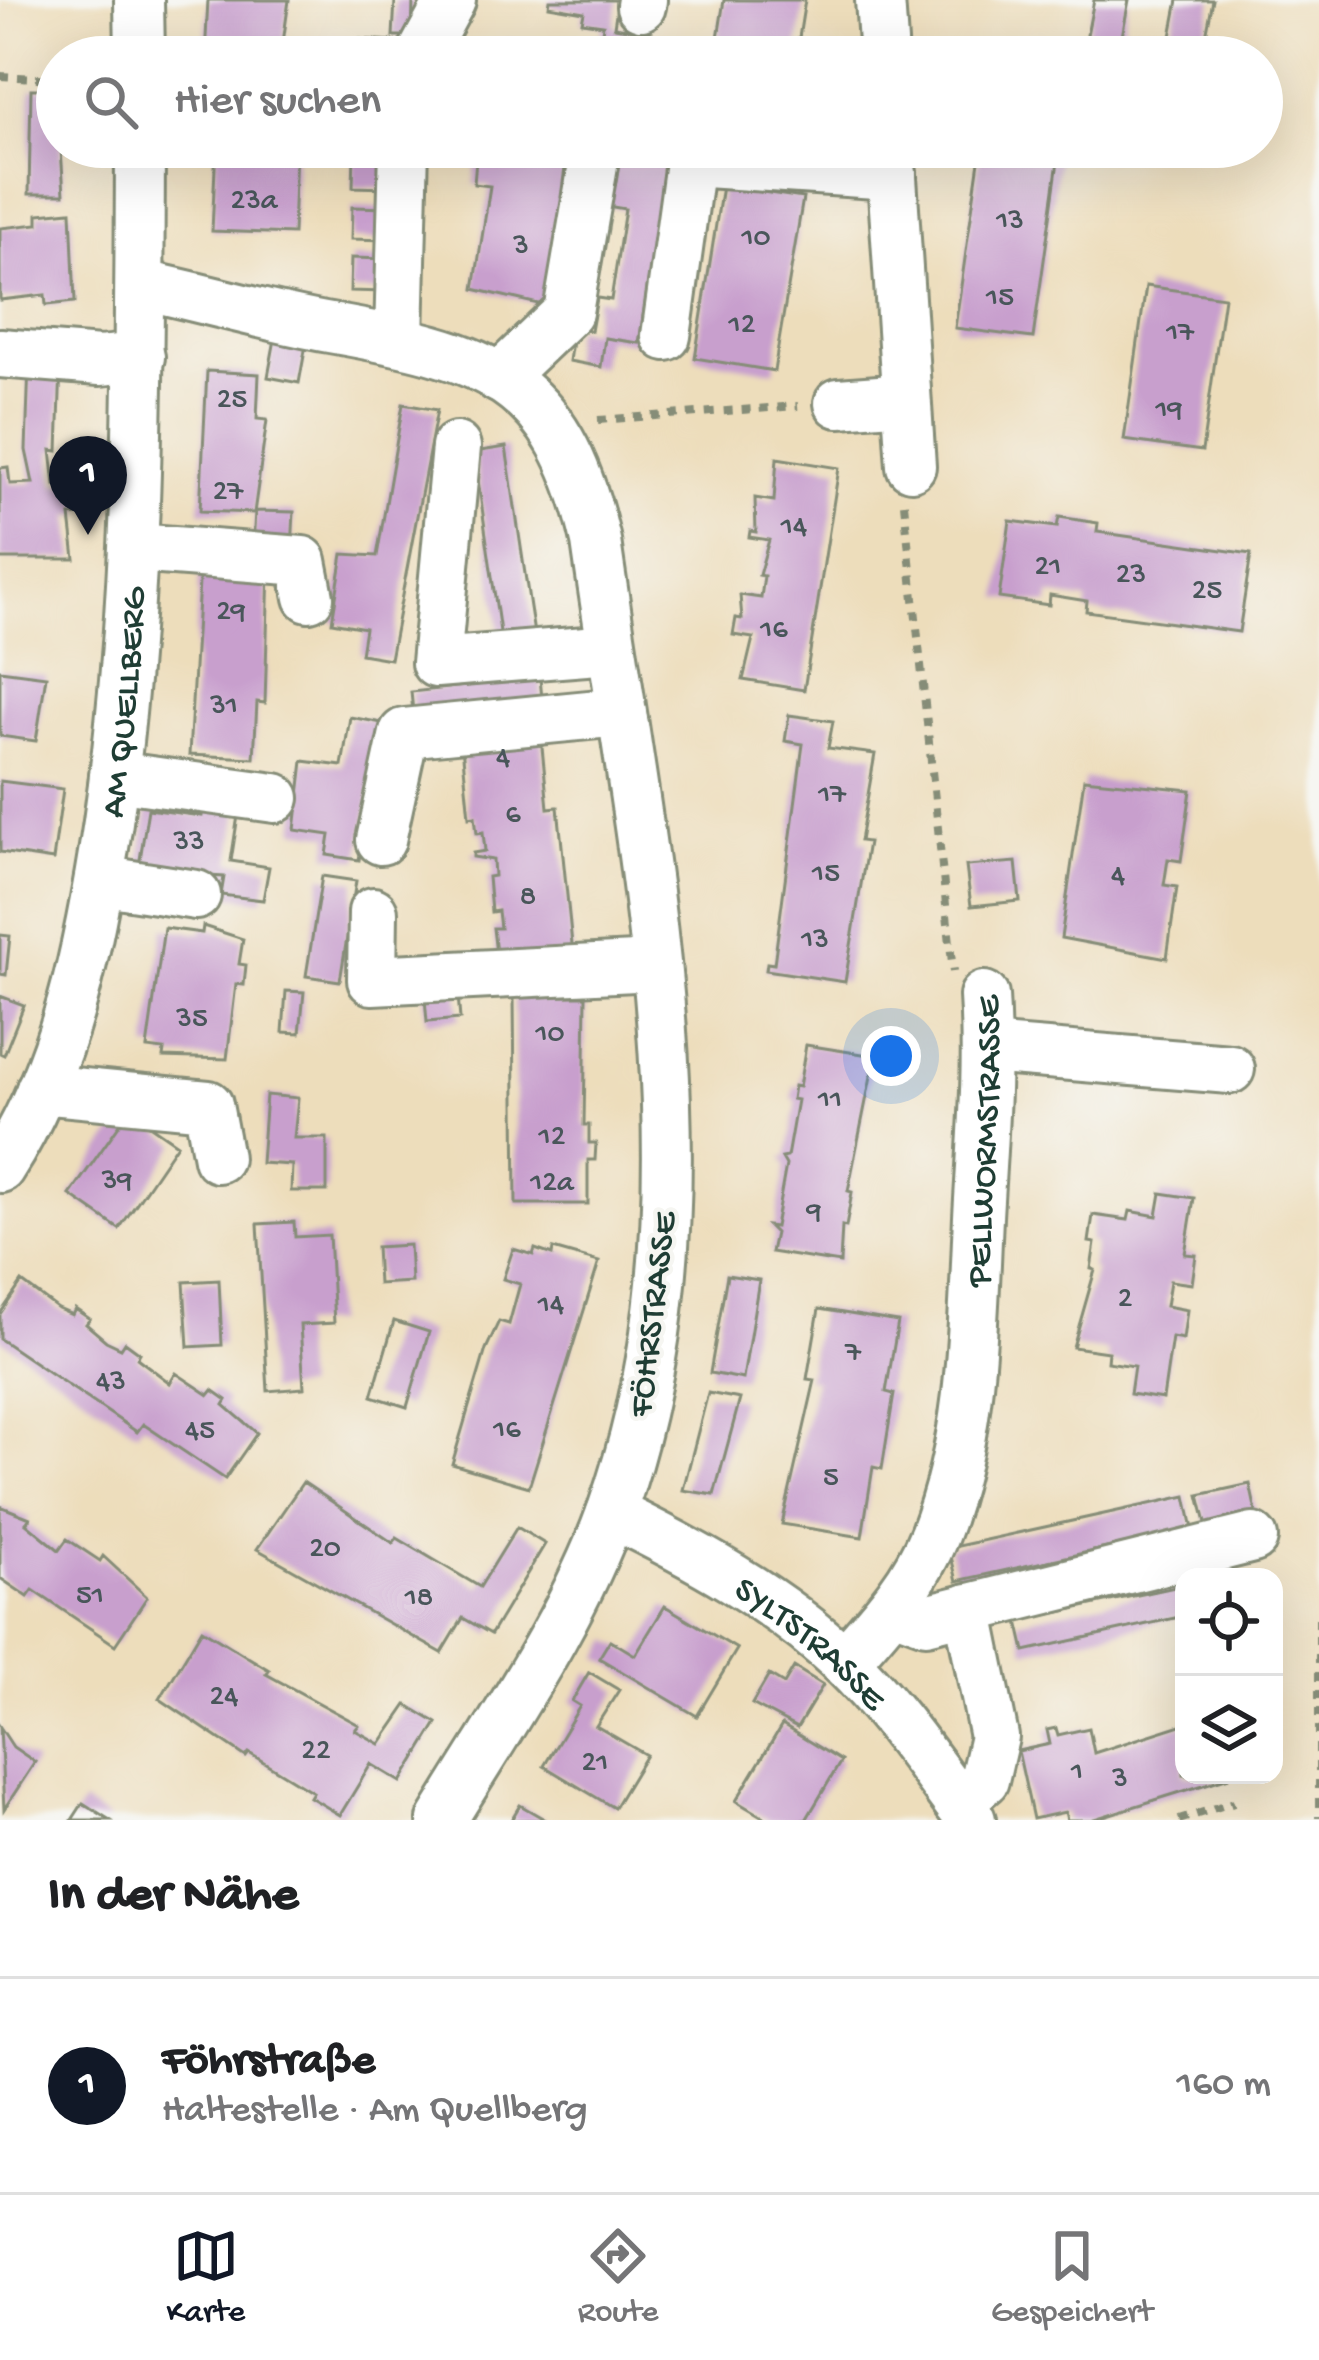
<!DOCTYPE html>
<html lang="de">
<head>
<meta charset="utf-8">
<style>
  :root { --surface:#fff; --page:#f6f6f6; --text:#202124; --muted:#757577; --line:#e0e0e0; --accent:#111827 }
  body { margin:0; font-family:"Gochi Hand",sans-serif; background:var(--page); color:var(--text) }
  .controls { position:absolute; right:36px; bottom:36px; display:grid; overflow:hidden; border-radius:24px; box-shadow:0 12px 48px #0002 }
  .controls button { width:108px; height:108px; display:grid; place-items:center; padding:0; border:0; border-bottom:3px solid var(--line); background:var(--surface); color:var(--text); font:60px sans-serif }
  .you { position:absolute; left:891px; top:1056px; width:42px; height:42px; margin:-30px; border:9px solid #fff; border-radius:50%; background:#1a73e8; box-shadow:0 0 0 18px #1a73e833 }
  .badge { display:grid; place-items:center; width:78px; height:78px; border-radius:50%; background:var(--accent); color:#fff; font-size:39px; font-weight:700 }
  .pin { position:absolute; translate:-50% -99px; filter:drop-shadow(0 3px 6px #0008) }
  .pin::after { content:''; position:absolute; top:63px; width:42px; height:36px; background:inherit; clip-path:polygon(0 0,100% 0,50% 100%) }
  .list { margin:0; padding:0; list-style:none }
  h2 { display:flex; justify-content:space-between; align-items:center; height:156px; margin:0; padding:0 48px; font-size:51px }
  h2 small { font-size:39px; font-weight:400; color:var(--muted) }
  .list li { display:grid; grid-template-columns:78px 1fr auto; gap:36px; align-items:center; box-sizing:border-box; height:216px; padding:0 48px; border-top:3px solid var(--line) }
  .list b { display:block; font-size:45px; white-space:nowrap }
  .list p { margin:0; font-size:39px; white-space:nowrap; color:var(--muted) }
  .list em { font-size:39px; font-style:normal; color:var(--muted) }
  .icon { flex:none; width:66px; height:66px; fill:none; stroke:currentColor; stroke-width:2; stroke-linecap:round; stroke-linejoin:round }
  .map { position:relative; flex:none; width:1319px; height:1820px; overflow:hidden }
  .search { position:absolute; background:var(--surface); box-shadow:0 12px 48px #0002; left:36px; right:36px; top:36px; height:132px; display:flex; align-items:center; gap:30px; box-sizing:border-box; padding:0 42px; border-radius:66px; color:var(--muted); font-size:45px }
  .sheet { height:372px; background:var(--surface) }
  nav { display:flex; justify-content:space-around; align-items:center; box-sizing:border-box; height:168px; border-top:3px solid var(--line); background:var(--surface); font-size:33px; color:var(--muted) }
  nav a { display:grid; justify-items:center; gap:6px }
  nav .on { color:var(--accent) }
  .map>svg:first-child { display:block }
</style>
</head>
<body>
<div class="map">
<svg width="1319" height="1820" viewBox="0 0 1319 1820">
  <rect width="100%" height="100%" fill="#f6f6f2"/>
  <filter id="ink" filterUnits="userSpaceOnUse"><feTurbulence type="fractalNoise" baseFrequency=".00833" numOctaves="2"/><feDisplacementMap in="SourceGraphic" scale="24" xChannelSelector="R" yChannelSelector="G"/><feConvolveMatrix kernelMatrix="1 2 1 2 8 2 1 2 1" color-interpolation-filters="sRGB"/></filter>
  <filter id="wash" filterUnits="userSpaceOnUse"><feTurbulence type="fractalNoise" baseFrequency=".004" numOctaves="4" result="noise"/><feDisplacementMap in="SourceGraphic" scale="48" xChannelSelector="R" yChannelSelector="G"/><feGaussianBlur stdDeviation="2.7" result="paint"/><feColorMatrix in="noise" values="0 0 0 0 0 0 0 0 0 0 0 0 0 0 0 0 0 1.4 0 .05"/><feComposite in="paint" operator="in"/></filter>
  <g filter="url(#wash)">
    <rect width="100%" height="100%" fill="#edddbb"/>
    <g id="blocks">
      <path fill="#c89fcd" d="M 208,0 L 289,0 L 281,57 L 205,57 Z
        M 395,0 L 413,0 L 412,36 L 393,36 Z
        M 550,0 L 618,0 L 614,27 L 652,33 L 648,57 L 599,57 L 603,25 L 582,22 L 584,12 L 549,6 Z
        M 724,0 L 805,0 L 796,57 L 715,57 Z
        M 1094,0 L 1129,0 L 1118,57 L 1084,50 Z
        M 1178,0 L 1213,0 L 1202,57 L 1167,57 Z
        M 356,39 L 394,41 L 393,57 L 354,57 Z
        M 505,39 L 588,52 L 587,57 L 502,57 Z
        M 31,89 L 57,89 L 64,194 L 29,194 Z
        M 216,147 L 296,147 L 293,234 L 212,231 Z
        M 477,147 L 568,147 L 561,197 L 568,198 L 551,307 L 474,289 L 490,186 L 474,184 Z
        M 616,147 L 668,147 L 639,343 L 605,338 L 601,367 L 569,361 L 574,328 L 591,331 L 597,298 L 611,300 L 625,209 L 607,206 Z
        M 981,147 L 1060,147 L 1033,338 L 955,328 Z
        M 354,153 L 390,155 L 388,188 L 353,187 Z
        M 722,186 L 803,198 L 774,371 L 695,358 Z
        M 352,207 L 388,208 L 387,240 L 351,239 Z
        M 71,211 L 75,302 L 46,305 L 45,295 L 0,300 L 0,228 L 38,224 L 38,214 Z
        M 351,258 L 386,259 L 385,292 L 350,291 Z
        M 1146,286 L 1224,297 L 1202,451 L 1124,440 Z
        M 275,339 L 306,345 L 299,383 L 268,377 Z
        M 29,363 L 61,365 L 58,451 L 51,450 L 55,485 L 77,482 L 81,515 L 70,516 L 75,559 L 0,559 L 0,468 L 8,467 L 10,484 L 33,483 L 26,450 Z
        M 207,371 L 259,374 L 257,419 L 267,420 L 254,513 L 200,511 Z
        M 403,404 L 437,410 L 390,659 L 361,654 L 365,628 L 332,622 L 343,554 L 377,556 Z
        M 506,447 L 534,634 L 501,639 L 474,452 Z
        M 777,458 L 839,468 L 804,690 L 743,680 L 753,638 L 733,635 L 736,618 L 742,619 L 740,595 L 761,598 L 764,576 L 759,575 L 769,540 L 749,537 L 750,531 L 756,532 L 755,498 L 774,501 Z
        M 255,511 L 294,512 L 292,549 L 253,546 Z
        M 1059,517 L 1098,523 L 1097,532 L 1251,554 L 1239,632 L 1086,611 L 1087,601 L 1050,595 L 1049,605 L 999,598 L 1010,521 L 1057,527 Z
        M 200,564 L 269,568 L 265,703 L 257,702 L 254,758 L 189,755 Z
        M 0,670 L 46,676 L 36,741 L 0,736 Z
        M 540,678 L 543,709 L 414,722 L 411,692 Z
        M 789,715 L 833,721 L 828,748 L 875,754 L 860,841 L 868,842 L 845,982 L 766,970 L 767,963 L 774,964 L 803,744 L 785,741 Z
        M 350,717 L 382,723 L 359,860 L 327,855 L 330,835 L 295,830 L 303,761 L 342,766 Z
        M 540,727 L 548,808 L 558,807 L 573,954 L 497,962 L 493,928 L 500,928 L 498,911 L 491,912 L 488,877 L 494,876 L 493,860 L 473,857 L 473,853 L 485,851 L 483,832 L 477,833 L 475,816 L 469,817 L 461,736 Z
        M 1084,779 L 1191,790 L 1181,861 L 1168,859 L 1164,885 L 1177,887 L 1167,958 L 1061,938 Z
        M 0,781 L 63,789 L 53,860 L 0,852 Z
        M 204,804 L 239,809 L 231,861 L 269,867 L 263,900 L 221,895 L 224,877 L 138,872 L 148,809 L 202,816 Z
        M 1016,862 L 1020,901 L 971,906 L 966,866 Z
        M 322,876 L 356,881 L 340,981 L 306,976 Z
        M 203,926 L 243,939 L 239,964 L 246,965 L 244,985 L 236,984 L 227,1059 L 163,1057 L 164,1050 L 147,1048 L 164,928 L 202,933 Z
        M 0,935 L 10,936 L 6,975 L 0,974 Z
        M 457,984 L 460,1019 L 427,1022 L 424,986 Z
        M 286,991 L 304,992 L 300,1033 L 283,1032 Z
        M 0,996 L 24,1005 L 4,1055 L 0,1053 Z
        M 514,996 L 586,996 L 584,1125 L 589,1125 L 589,1143 L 596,1143 L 595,1160 L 588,1160 L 588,1204 L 516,1204 Z
        M 806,1045 L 875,1056 L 848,1191 L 852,1192 L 846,1227 L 842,1226 L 840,1263 L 771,1252 L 775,1233 L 768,1226 L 775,1227 L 786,1165 L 782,1158 L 787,1157 L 797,1100 L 792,1099 L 794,1086 L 799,1087 Z
        M 266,1095 L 298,1098 L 294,1138 L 327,1138 L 327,1191 L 291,1191 L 292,1165 L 261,1163 Z
        M 129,1111 L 177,1144 L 119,1229 L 70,1195 Z
        M 1161,1193 L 1194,1198 L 1185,1254 L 1196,1255 L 1192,1284 L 1170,1281 L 1166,1306 L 1187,1310 L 1183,1339 L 1172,1337 L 1163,1399 L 1130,1394 L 1134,1366 L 1107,1362 L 1108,1352 L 1073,1347 L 1095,1270 L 1091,1269 L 1095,1243 L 1089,1242 L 1093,1215 L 1128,1220 L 1130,1211 L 1157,1216 Z
        M 294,1222 L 295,1237 L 329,1235 L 334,1323 L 300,1325 L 304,1388 L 268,1391 L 258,1224 Z
        M 409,1245 L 411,1282 L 378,1284 L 376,1247 Z
        M 513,1249 L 533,1255 L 535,1249 L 552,1255 L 553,1249 L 599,1262 L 529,1487 L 452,1464 L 486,1349 L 499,1321 L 509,1324 L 520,1284 L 503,1279 Z
        M 727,1275 L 759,1280 L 743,1379 L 710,1373 Z
        M 219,1280 L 222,1345 L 188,1347 L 184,1282 Z
        M 22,1282 L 58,1309 L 72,1315 L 75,1309 L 90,1319 L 86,1324 L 106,1341 L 121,1348 L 125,1342 L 140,1353 L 137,1358 L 170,1383 L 176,1373 L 209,1395 L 213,1390 L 227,1400 L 224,1405 L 257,1433 L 225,1479 L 143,1424 L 137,1432 L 0,1339 L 0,1314 Z
        M 819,1309 L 898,1322 L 886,1392 L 894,1394 L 888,1431 L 882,1469 L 873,1467 L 862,1537 L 782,1524 L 815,1380 L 807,1379 Z
        M 394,1321 L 429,1332 L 407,1407 L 372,1396 Z
        M 708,1393 L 740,1399 L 714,1495 L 683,1490 Z
        M 303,1482 L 393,1543 L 397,1538 L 480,1587 L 517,1527 L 545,1544 L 491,1634 L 463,1618 L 442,1653 L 257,1549 Z
        M 1250,1484 L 1257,1517 L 1207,1527 L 1199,1495 Z
        M 1186,1496 L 1193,1529 L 957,1581 L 949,1548 Z
        M 0,1506 L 30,1518 L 26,1523 L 59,1550 L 67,1539 L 100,1561 L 103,1556 L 147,1597 L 115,1645 L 33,1590 L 28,1597 L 0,1578 Z
        M 1184,1585 L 1184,1616 L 1025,1651 L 1018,1621 Z
        M 665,1606 L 737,1649 L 697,1716 L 599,1658 L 610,1640 L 635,1655 Z
        M 202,1629 L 269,1670 L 266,1674 L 359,1725 L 355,1730 L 380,1744 L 407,1705 L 437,1723 L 401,1782 L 371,1764 L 340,1815 L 310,1797 L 313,1792 L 249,1753 L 246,1757 L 160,1699 Z
        M 794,1667 L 823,1685 L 797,1728 L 752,1704 L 769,1675 L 784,1684 Z
        M 589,1672 L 619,1690 L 596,1726 L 646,1755 L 614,1808 L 544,1766 L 580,1706 L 572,1701 Z
        M 1184,1724 L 1184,1775 L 1229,1777 L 1091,1820 L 1067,1820 L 1065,1812 L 1033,1819 L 1018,1751 L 1050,1744 L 1047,1730 L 1056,1728 L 1058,1735 L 1089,1728 L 1094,1753 Z
        M 782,1725 L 841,1761 L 806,1820 L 768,1820 L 736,1801 Z
        M 0,1727 L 13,1747 L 35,1762 L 4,1809 Z
        M 83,1803 L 110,1820 L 72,1820 Z
        M 520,1805 L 546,1820 L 511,1820 Z"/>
    </g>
  </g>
  <g filter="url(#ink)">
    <use href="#blocks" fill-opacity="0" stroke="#868d78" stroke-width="3"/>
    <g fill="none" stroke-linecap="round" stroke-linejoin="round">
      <defs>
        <g id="minor">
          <path d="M 139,0 L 140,57"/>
          <path d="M 880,0 L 884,57"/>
          <path d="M 641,6 L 642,0"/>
          <path d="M 420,57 L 451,0"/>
          <path d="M 890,147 L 911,466"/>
          <path d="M 142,285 C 205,298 267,317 330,328 C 484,355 559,375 596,541 C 640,855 722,1200 612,1510 C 573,1620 502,1721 442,1820"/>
          <path d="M 666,336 L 690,162 L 892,175"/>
          <path d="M 399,338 L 404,147"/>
          <path d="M 0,353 L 100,361 L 140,357"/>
          <path d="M 499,378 L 568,312 L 596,147"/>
          <path d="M 839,403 L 906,398"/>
          <path d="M 456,447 L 436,663 L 611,649"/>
          <path d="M 135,548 L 302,561 L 309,597"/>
          <path d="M 114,776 L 275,798"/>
          <path d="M 381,840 L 404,733 L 620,712"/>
          <path d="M 99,880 L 196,895"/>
          <path d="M 373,912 L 372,980 L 655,966"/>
          <path d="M 987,1049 L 1230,1069"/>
          <path d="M 41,1089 L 208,1105 L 218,1158"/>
          <path id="s1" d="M 0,1168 C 67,1064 90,941 108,822 C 140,597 139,373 140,147"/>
          <path id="s2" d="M 611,1513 C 693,1553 777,1598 844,1662 C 892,1708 931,1767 971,1820"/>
          <path d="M 893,1607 L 926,1619 L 1253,1538"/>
          <path id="s3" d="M 844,1662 C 879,1622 914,1586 934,1535 C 973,1435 973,1323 978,1217 C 982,1143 989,1070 984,996"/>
          <path d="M 958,1802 L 984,1780 L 994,1737 L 968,1608"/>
        </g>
      </defs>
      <use href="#minor" stroke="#868d78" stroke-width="54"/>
      <path stroke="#868d78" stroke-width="8" stroke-dasharray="9 9" stroke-linecap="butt" d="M 0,76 L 57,79
        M 598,420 L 798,406
        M 904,503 L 953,972
        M 1319,1618 L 1319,1818
        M 1179,1820 L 1234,1802"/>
      <use href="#minor" stroke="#fff" stroke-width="48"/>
    </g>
  </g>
  <g text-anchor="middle" stroke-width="9" stroke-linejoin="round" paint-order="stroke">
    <g font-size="30" fill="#49565a">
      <text x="254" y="208">23a</text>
      <text x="1010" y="228">13</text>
      <text x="756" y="245">10</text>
      <text x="521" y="253">3</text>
      <text x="1000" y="305">15</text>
      <text x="742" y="332">12</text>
      <text x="1180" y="340">17</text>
      <text x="232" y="407">25</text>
      <text x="1169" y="417">19</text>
      <text x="228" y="499">27</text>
      <text x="794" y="534">14</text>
      <text x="1048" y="574">21</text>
      <text x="1131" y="582">23</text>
      <text x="1207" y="598">25</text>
      <text x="231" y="619">29</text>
      <text x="774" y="637">16</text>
      <text x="224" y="713">31</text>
      <text x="503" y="765">4</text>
      <text x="832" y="802">17</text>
      <text x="513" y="822">6</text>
      <text x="189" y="849">33</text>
      <text x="826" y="881">15</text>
      <text x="1118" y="883">4</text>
      <text x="528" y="904">8</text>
      <text x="815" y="947">13</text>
      <text x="192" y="1026">35</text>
      <text x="550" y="1041">10</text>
      <text x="830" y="1107">11</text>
      <text x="552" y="1144">12</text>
      <text x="117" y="1188">39</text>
      <text x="552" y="1190">12a</text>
      <text x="814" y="1219">9</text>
      <text x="1125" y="1306">2</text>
      <text x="551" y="1312">14</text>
      <text x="853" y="1360">7</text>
      <text x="111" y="1389">43</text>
      <text x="507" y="1437">16</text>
      <text x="200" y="1438">45</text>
      <text x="831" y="1485">5</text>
      <text x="325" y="1556">20</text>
      <text x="90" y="1603">51</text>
      <text x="419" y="1605">18</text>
      <text x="224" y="1704">24</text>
      <text x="316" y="1758">22</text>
      <text x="595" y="1770">21</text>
      <text x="1077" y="1779">1</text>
      <text x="1120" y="1786">3</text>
    </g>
    <g font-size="36" fill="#1f3d34" stroke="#f6f6f2">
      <text dy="13" stroke="none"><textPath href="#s1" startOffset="486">AM QUELLBERG</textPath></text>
      <text dy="13" stroke="none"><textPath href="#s3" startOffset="555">PELLWORMSTRASSE</textPath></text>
      <text transform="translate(649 1314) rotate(-83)" y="13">FÖHRSTRASSE</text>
      <text dy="13" stroke="none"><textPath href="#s2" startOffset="240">SYLTSTRASSE</textPath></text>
    </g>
  </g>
</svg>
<div class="controls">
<button><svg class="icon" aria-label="locate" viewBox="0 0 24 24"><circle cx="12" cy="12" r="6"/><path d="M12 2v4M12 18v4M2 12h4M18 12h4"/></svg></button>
<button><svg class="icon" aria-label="layers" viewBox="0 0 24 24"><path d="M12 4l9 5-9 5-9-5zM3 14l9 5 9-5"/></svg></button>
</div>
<div class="you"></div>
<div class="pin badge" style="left:88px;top:535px">1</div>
<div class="search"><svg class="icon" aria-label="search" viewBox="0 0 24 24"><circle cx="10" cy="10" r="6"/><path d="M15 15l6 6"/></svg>Hier suchen</div>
</div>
<section class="sheet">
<h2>In der Nähe<small></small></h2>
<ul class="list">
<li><span class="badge">1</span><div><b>Föhrstraße</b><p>Haltestelle · Am Quellberg</p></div><em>160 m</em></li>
</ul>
</section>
<nav>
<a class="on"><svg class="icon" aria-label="map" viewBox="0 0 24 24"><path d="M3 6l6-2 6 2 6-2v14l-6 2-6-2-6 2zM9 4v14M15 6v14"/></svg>Karte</a>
<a><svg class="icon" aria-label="directions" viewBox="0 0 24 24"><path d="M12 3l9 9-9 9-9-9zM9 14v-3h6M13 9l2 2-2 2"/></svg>Route</a>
<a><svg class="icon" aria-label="saved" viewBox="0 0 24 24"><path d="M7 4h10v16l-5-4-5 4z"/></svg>Gespeichert</a>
</nav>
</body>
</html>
